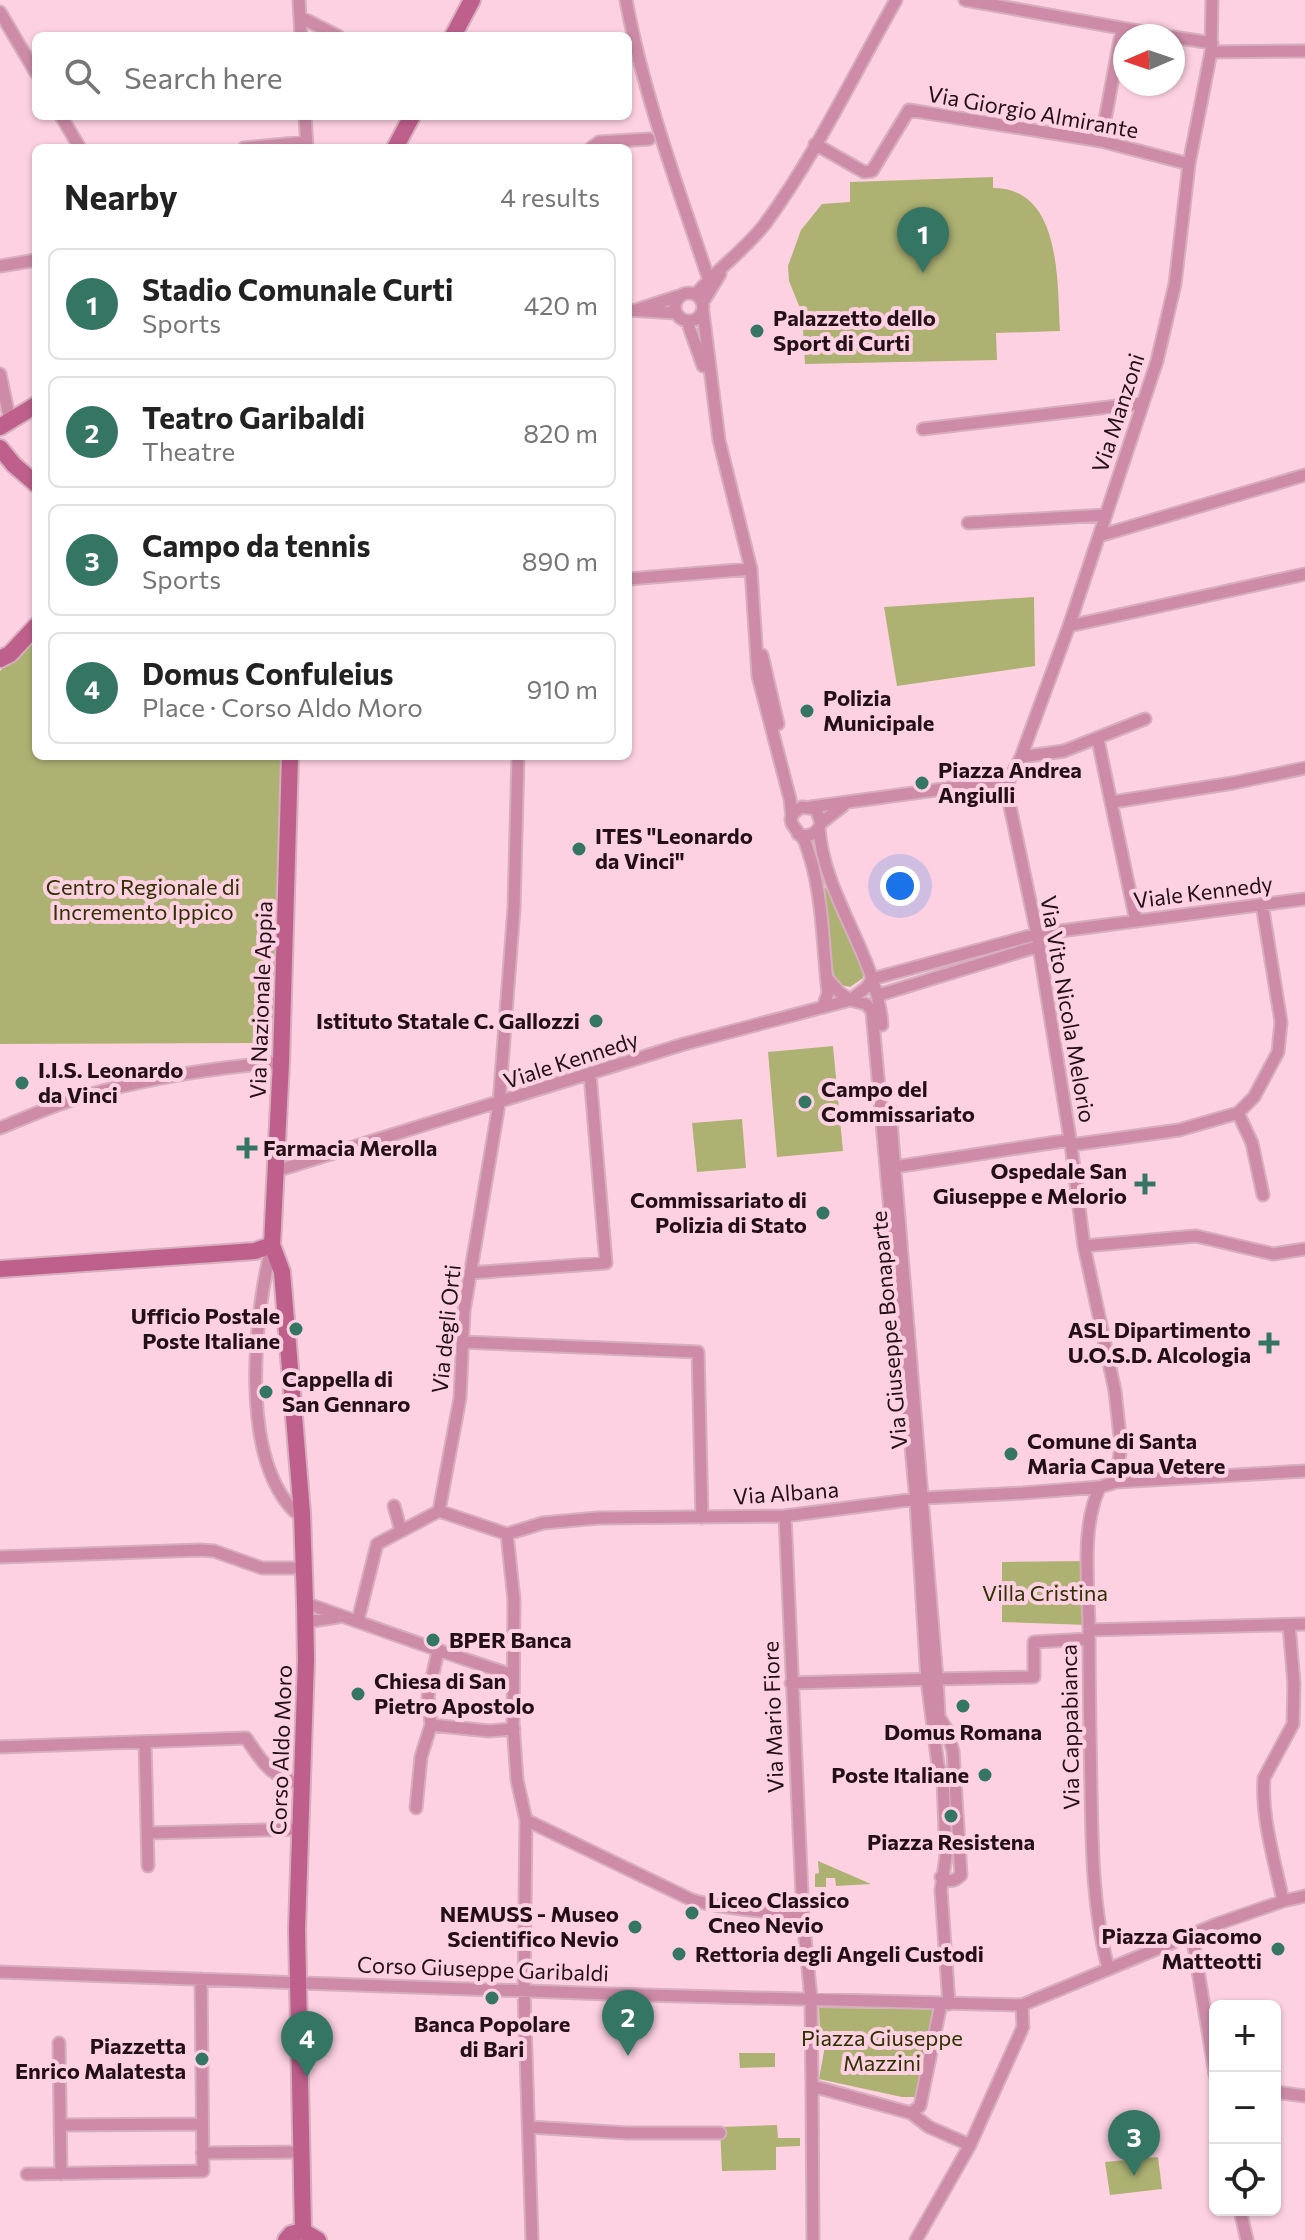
<!DOCTYPE html>
<html lang="en">
<head>
<meta charset="utf-8">
<style>
  :root { --surface:#fff; --page:#f2f2f2; --text:#222; --muted:#767676; --line:#e0e0e0; --accent:#357563 }
  body { margin:0; font-family:Commissioner,sans-serif; background:var(--page); color:var(--text) }
  .controls { position:absolute; right:24px; bottom:24px; display:grid; overflow:hidden; border-radius:12px; box-shadow:0 2px 6px #0004 }
  .controls button { width:72px; height:72px; display:grid; place-items:center; padding:0; border:0; border-bottom:2px solid var(--line); background:var(--surface); color:var(--text); font:40px sans-serif }
  .compass { position:absolute; left:1113px; top:24px; width:72px; height:72px; border-radius:50%; background:var(--surface); box-shadow:0 2px 6px #0004; rotate:268deg }
  .you { position:absolute; left:900px; top:886px; width:28px; height:28px; margin:-20px; border:6px solid #fff; border-radius:50%; background:#1a73e8; box-shadow:0 0 0 12px #1a73e833 }
  .badge { display:grid; place-items:center; width:52px; height:52px; border-radius:50%; background:var(--accent); color:#fff; font-size:26px; font-weight:700 }
  .pin { position:absolute; translate:-50% -66px; filter:drop-shadow(0 2px 4px #0008) }
  .pin::after { content:''; position:absolute; top:42px; width:28px; height:24px; background:inherit; clip-path:polygon(0 0,100% 0,50% 100%) }
  .list { margin:0; padding:0; list-style:none }
  h2 { display:flex; justify-content:space-between; align-items:center; height:104px; margin:0; padding:0 32px; font-size:34px }
  h2 small { font-size:26px; font-weight:400; color:var(--muted) }
  .list li { display:grid; grid-template-columns:52px 1fr auto; gap:24px; align-items:center; box-sizing:border-box; height:112px; margin:0 16px 16px; padding:0 16px; border:2px solid var(--line); border-radius:12px }
  .list b { display:block; font-size:30px; white-space:nowrap }
  .list p { margin:0; font-size:26px; white-space:nowrap; color:var(--muted) }
  .list em { font-size:26px; font-style:normal; color:var(--muted) }
  .icon { flex:none; width:44px; height:44px; fill:none; stroke:currentColor; stroke-width:2; stroke-linecap:round; stroke-linejoin:round }
  .map { position:relative; flex:none; width:1305px; height:2240px; overflow:hidden }
  .search { position:absolute; background:var(--surface); box-shadow:0 2px 6px #0004; left:32px; top:32px; width:600px; height:88px; display:flex; align-items:center; gap:20px; box-sizing:border-box; padding:0 28px; border-radius:12px; color:var(--muted); font-size:30px }
  .panel { position:absolute; background:var(--surface); box-shadow:0 2px 6px #0004; left:32px; top:144px; width:600px; height:616px; border-radius:12px }
  .map>svg:first-child { display:block }
</style>
</head>
<body>
<div class="map">
<svg width="1305" height="2240" viewBox="0 0 1305 2240">
  <rect width="100%" height="100%" fill="#fdd1e2"/>
  <path fill="#adb273" d="M 993,177 L 993,188 C 1062,188 1057,282 1060,331 L 996,333 L 997,360 L 805,364 L 802,313 L 789,281 L 788,266 L 801,230 L 822,204 L 850,202 L 850,182 Z
    M 1034,597 L 1035,666 L 897,686 L 884,607 Z
    M 36,635 L 36,756 L 290,756 L 282,1043 L 0,1044 L 0,671 Z
    M 825,888 L 829,890 L 863,966 L 863,978 L 850,987 L 841,985 L 834,977 L 822,893 Z
    M 833,1046 L 843,1151 L 777,1157 L 768,1052 Z
    M 742,1119 L 746,1168 L 697,1172 L 692,1123 Z
    M 1088,1561 L 1089,1625 L 1002,1622 L 1002,1562 Z
    M 818,1861 L 871,1884 L 836,1886 L 835,1878 L 826,1878 L 826,1887 L 815,1887 L 815,1874 L 819,1873 Z
    M 819,2008 L 934,2009 L 919,2097 L 902,2097 L 819,2079 L 827,2035 L 820,2034 Z
    M 739,2053 L 775,2053 L 775,2067 L 740,2068 Z
    M 777,2125 L 778,2138 L 800,2138 L 800,2146 L 776,2147 L 776,2170 L 722,2171 L 720,2127 Z
    M 1158,2157 L 1162,2189 L 1110,2195 L 1105,2162 Z"/>
  <g fill="none" stroke-linecap="round" stroke-linejoin="round">
    <defs>
      <path id="street" d="M 299,0 L 301,36
        M 626,0 C 644,96 678,188 709,280
        M 965,0 L 1166,36
        M 0,12 L 36,73
        M 300,17 L 338,36
        M 1173,37 L 1212,43
        M 1211,52 L 1305,51
        M 61,116 L 80,148
        M 305,116 L 307,147
        M 1101,141 L 1122,29
        M 815,144 L 864,172 L 872,171 L 909,110 L 1101,141 L 1189,164
        M 244,148 L 306,142
        M 591,148 L 599,142 L 649,139
        M 0,266 L 36,260
        M675 307a14 14 0 1 1 28 0a14 14 0 1 1-28 0Z
        M 696,294 C 717,269 744,251 765,224 C 815,156 854,74 896,0
        M 703,302 L 720,274
        M 639,309 L 679,296
        M 628,310 L 676,313
        M 703,312 L 719,440 L 751,569 L 758,676 L 790,799 L 792,817
        M 687,321 L 703,366
        M 0,374 L 10,421
        M 923,429 L 1143,403
        M 968,523 L 1106,515
        M 1099,536 L 1305,475
        M 628,579 L 751,569
        M 1069,626 L 1305,574
        M 762,655 L 778,724
        M 1098,740 L 1136,921
        M 1021,757 L 1064,751 L 1145,719
        M 978,786 L 1008,797
        M 1113,802 L 1233,783 L 1305,768
        M 811,807 L 1009,780
        M 821,823 L 844,805
        M 819,828 C 824,898 877,955 882,1025
        M 798,834 C 809,838 817,834 821,823 L 816,809 L 802,807 C 779,820 798,828 805,842 C 807,847 809,854 811,860 C 823,902 823,949 828,993 L 823,1007
        M 827,978 L 839,992 L 850,1000 L 867,987 L 872,979
        M 872,979 L 1037,934 L 1305,899
        M 879,995 L 1039,946
        M 890,1110 L 937,1679 L 1034,1677 L 1034,1642 L 1089,1639
        M 1238,1113 L 1252,1143 L 1263,1195
        M 0,1128 C 25,1118 49,1107 75,1099 C 142,1078 211,1068 281,1062
        M 1071,1145 L 1179,1130 L 1238,1113 L 1254,1097 L 1278,1052 L 1281,1022 L 1262,904
        M 888,1168 L 1070,1140
        M 276,1171 L 684,1044 L 850,1000 L 866,1004 L 872,1011 L 916,1501 L 927,1680 L 938,1765 L 943,1779 L 946,1856 L 941,1890 L 949,2004
        M 272,1245 C 254,1317 239,1456 295,1512 L 302,1513
        M 1084,1246 L 1196,1236 L 1273,1254 L 1305,1249
        M 470,1273 L 606,1263 L 590,1074
        M 463,1342 L 698,1352 L 702,1518
        M 1116,1482 L 1121,1446 L 1115,1391 L 1084,1246 L 1071,1145 L 1037,934 L 1008,797 L 1009,780 L 1021,757 L 1069,626 L 1157,361 L 1175,284 L 1189,164 L 1211,52 L 1212,0
        M 1100,1487 C 1080,1527 1089,1588 1089,1632 C 1089,1685 1090,1738 1091,1791 C 1092,1851 1093,1910 1108,1968
        M 394,1506 L 401,1531
        M 439,1511 L 460,1398 L 464,1311 L 499,1104 L 514,908 L 518,756
        M 785,1516 L 803,1917
        M 507,1534 L 514,1600 L 513,1724 L 517,1780 L 526,1820 L 524,1991 L 532,2240
        M 0,1557 L 200,1550 L 214,1551 L 262,1568 L 304,1568
        M 305,1603 C 374,1627 443,1653 513,1675
        M 358,1620 L 377,1544 L 439,1511 L 507,1534 L 543,1523 L 598,1518 L 785,1516 L 924,1498 L 1023,1493 L 1100,1487 L 1116,1482 L 1305,1471
        M 305,1622 L 338,1617
        M 1089,1630 L 1305,1624
        M 438,1651 L 428,1696 L 431,1725 L 489,1731 L 514,1729
        M 791,1683 L 937,1679 L 939,1717 L 947,1730 L 953,1751 L 961,1875 C 954,1882 950,1882 941,1877
        M 145,1742 L 148,1866
        M 0,1747 L 246,1738 C 264,1765 270,1776 302,1784
        M 416,1808 L 421,1757 L 431,1725
        M 526,1820 L 692,1900 C 728,1910 766,1910 803,1917 L 811,1999 L 812,2086 L 911,2113 L 920,2106 L 941,2004
        M 148,1833 L 300,1829
        M 1283,1901 C 1275,1862 1261,1818 1264,1778 L 1293,1724 L 1294,1683 L 1289,1625
        M 1192,1934 L 1215,2074
        M 0,1972 L 609,1994 L 1022,2005 L 1217,1924 L 1283,1901 L 1305,1896
        M 59,2043 L 61,2174
        M 812,2086 L 813,2240
        M 1275,2092 L 1305,2096
        M 911,2113 L 929,2127 L 970,2145
        M 60,2125 L 202,2124
        M 529,2127 L 627,2133 L 720,2133
        M 202,2153 L 300,2152
        M 27,2174 L 203,2171 L 201,1979
        M 1240,2210 L 1247,2240
        M 916,2240 L 970,2145 L 1023,2027 L 1022,2005"/>
      <path id="secondary" d="M 453,36 L 472,0
        M 395,148 L 412,116
        M 0,427 L 36,405
        M 0,448 L 14,465 L 36,484
        M 0,659 L 10,654 L 36,626
        M 290,756 L 281,1062 L 272,1245 L 282,1272 L 302,1513 L 305,1603 L 306,1660 L 297,1929 L 303,2231
        M 0,1269 L 255,1251 L 272,1245
        M 286,2240 L 291,2234 L 303,2231 L 318,2240"/>
    </defs>
    <use href="#street" stroke="#d6aebe" stroke-width="15"/>
    <use href="#secondary" stroke="#d6aebe" stroke-width="20"/>
    <use href="#street" stroke="#cd8ba7" stroke-width="11"/>
    <use href="#secondary" stroke="#be5f8c" stroke-width="16"/>
  </g>
  <g fill="#357563" stroke="#fdd1e2" stroke-width="3">
    <circle cx="757" cy="331" r="8"/>
    <circle cx="807" cy="711" r="8"/>
    <circle cx="922" cy="783" r="8"/>
    <circle cx="579" cy="849" r="8"/>
    <circle cx="596" cy="1021" r="8"/>
    <circle cx="22" cy="1083" r="8"/>
    <circle cx="805" cy="1102" r="8"/>
    <path d="M243 1136h8v8h8v8h-8v8h-8v-8h-8v-8h8z"/>
    <path d="M1141 1172h8v8h8v8h-8v8h-8v-8h-8v-8h8z"/>
    <circle cx="823" cy="1213" r="8"/>
    <circle cx="296" cy="1329" r="8"/>
    <path d="M1265 1331h8v8h8v8h-8v8h-8v-8h-8v-8h8z"/>
    <circle cx="266" cy="1392" r="8"/>
    <circle cx="1011" cy="1454" r="8"/>
    <circle cx="433" cy="1640" r="8"/>
    <circle cx="358" cy="1694" r="8"/>
    <circle cx="963" cy="1706" r="8"/>
    <circle cx="985" cy="1775" r="8"/>
    <circle cx="951" cy="1816" r="8"/>
    <circle cx="692" cy="1913" r="8"/>
    <circle cx="635" cy="1927" r="8"/>
    <circle cx="1278" cy="1949" r="8"/>
    <circle cx="679" cy="1954" r="8"/>
    <circle cx="492" cy="1998" r="8"/>
    <circle cx="202" cy="2059" r="8"/>
  </g>
  <g text-anchor="middle" stroke-width="8" stroke-linejoin="round" paint-order="stroke">
    <g font-size="22" fill="#220f18" stroke="#fdd1e2">
      <text transform="translate(1033 112) rotate(10)" y="8">Via Giorgio Almirante</text>
      <text transform="translate(1118 413) rotate(-72)" y="8">Via Manzoni</text>
      <text transform="translate(1203 892) rotate(-7)" y="8">Viale Kennedy</text>
      <text transform="translate(261 1000) rotate(-88)" y="8">Via Nazionale Appia</text>
      <text transform="translate(1068 1009) rotate(80)" y="8">Via Vito Nicola Melorio</text>
      <text transform="translate(571 1060) rotate(-18)" y="8">Viale Kennedy</text>
      <text transform="translate(446 1329) rotate(-84)" y="8">Via degli Orti</text>
      <text transform="translate(889 1330) rotate(-95)" y="8">Via Giuseppe Bonaparte</text>
      <text transform="translate(786 1493) rotate(-4)" y="8">Via Albana</text>
      <text transform="translate(773 1717) rotate(-92)" y="8">Via Mario Fiore</text>
      <text transform="translate(1070 1727) rotate(-91)" y="8">Via Cappabianca</text>
      <text transform="translate(281 1750) rotate(-88)" y="8">Corso Aldo Moro</text>
      <text transform="translate(483 1969) rotate(2)" y="8">Corso Giuseppe Garibaldi</text>
    </g>
    <g font-size="22" font-weight="bold" fill="#220f18" stroke="#fdd1e2" text-anchor="start">
      <text x="773" y="326">Palazzetto dello<tspan x="773" dy="25">Sport di Curti</tspan></text>
      <text x="823" y="706">Polizia<tspan x="823" dy="25">Municipale</tspan></text>
      <text x="938" y="778">Piazza Andrea<tspan x="938" dy="25">Angiulli</tspan></text>
      <text x="595" y="844">ITES "Leonardo<tspan x="595" dy="25">da Vinci"</tspan></text>
      <text x="580" y="1029" text-anchor="end">Istituto Statale C. Gallozzi</text>
      <text x="38" y="1078">I.I.S. Leonardo<tspan x="38" dy="25">da Vinci</tspan></text>
      <text x="821" y="1097">Campo del<tspan x="821" dy="25">Commissariato</tspan></text>
      <text x="263" y="1156">Farmacia Merolla</text>
      <text x="1127" y="1179" text-anchor="end">Ospedale San<tspan x="1127" dy="25">Giuseppe e Melorio</tspan></text>
      <text x="807" y="1208" text-anchor="end">Commissariato di<tspan x="807" dy="25">Polizia di Stato</tspan></text>
      <text x="280" y="1324" text-anchor="end">Ufficio Postale<tspan x="280" dy="25">Poste Italiane</tspan></text>
      <text x="1251" y="1338" text-anchor="end">ASL Dipartimento<tspan x="1251" dy="25">U.O.S.D. Alcologia</tspan></text>
      <text x="282" y="1387">Cappella di<tspan x="282" dy="25">San Gennaro</tspan></text>
      <text x="1027" y="1449">Comune di Santa<tspan x="1027" dy="25">Maria Capua Vetere</tspan></text>
      <text x="449" y="1648">BPER Banca</text>
      <text x="374" y="1689">Chiesa di San<tspan x="374" dy="25">Pietro Apostolo</tspan></text>
      <text x="963" y="1740" text-anchor="middle">Domus Romana</text>
      <text x="969" y="1783" text-anchor="end">Poste Italiane</text>
      <text x="951" y="1850" text-anchor="middle">Piazza Resistena</text>
      <text x="708" y="1908">Liceo Classico<tspan x="708" dy="25">Cneo Nevio</tspan></text>
      <text x="619" y="1922" text-anchor="end">NEMUSS - Museo<tspan x="619" dy="25">Scientifico Nevio</tspan></text>
      <text x="1262" y="1944" text-anchor="end">Piazza Giacomo<tspan x="1262" dy="25">Matteotti</tspan></text>
      <text x="695" y="1962">Rettoria degli Angeli Custodi</text>
      <text x="492" y="2032" text-anchor="middle">Banca Popolare<tspan x="492" dy="25">di Bari</tspan></text>
      <text x="186" y="2054" text-anchor="end">Piazzetta<tspan x="186" dy="25">Enrico Malatesta</tspan></text>
    </g>
    <g font-size="22" fill="#2f3100" stroke="#fdd1e2">
      <text x="143" y="895">Centro Regionale di<tspan x="143" dy="25">Incremento Ippico</tspan></text>
      <text x="1045" y="1601">Villa Cristina</text>
      <text x="882" y="2046">Piazza Giuseppe<tspan x="882" dy="25">Mazzini</tspan></text>
    </g>
  </g>
</svg>
<div class="controls">
<button>+</button>
<button>−</button>
<button><svg class="icon" aria-label="locate" viewBox="0 0 24 24"><circle cx="12" cy="12" r="6"/><path d="M12 2v4M12 18v4M2 12h4M18 12h4"/></svg></button>
</div>
<svg class="compass" viewBox="-18 -18 36 36"><path d="M0-13l5 13h-10z" fill="#e53935"/><path d="M0 13l5-13h-10z" fill="#767676"/></svg>
<div class="you"></div>
<div class="pin badge" style="left:923px;top:273px">1</div>
<div class="pin badge" style="left:628px;top:2056px">2</div>
<div class="pin badge" style="left:1134px;top:2176px">3</div>
<div class="pin badge" style="left:307px;top:2077px">4</div>
<div class="search"><svg class="icon" aria-label="search" viewBox="0 0 24 24"><circle cx="10" cy="10" r="6"/><path d="M15 15l6 6"/></svg>Search here</div>
<section class="panel">
<h2>Nearby<small>4 results</small></h2>
<ul class="list">
<li><span class="badge">1</span><div><b>Stadio Comunale Curti</b><p>Sports</p></div><em>420 m</em></li>
<li><span class="badge">2</span><div><b>Teatro Garibaldi</b><p>Theatre</p></div><em>820 m</em></li>
<li><span class="badge">3</span><div><b>Campo da tennis</b><p>Sports</p></div><em>890 m</em></li>
<li><span class="badge">4</span><div><b>Domus Confuleius</b><p>Place · Corso Aldo Moro</p></div><em>910 m</em></li>
</ul>
</section>
</div>
</body>
</html>
